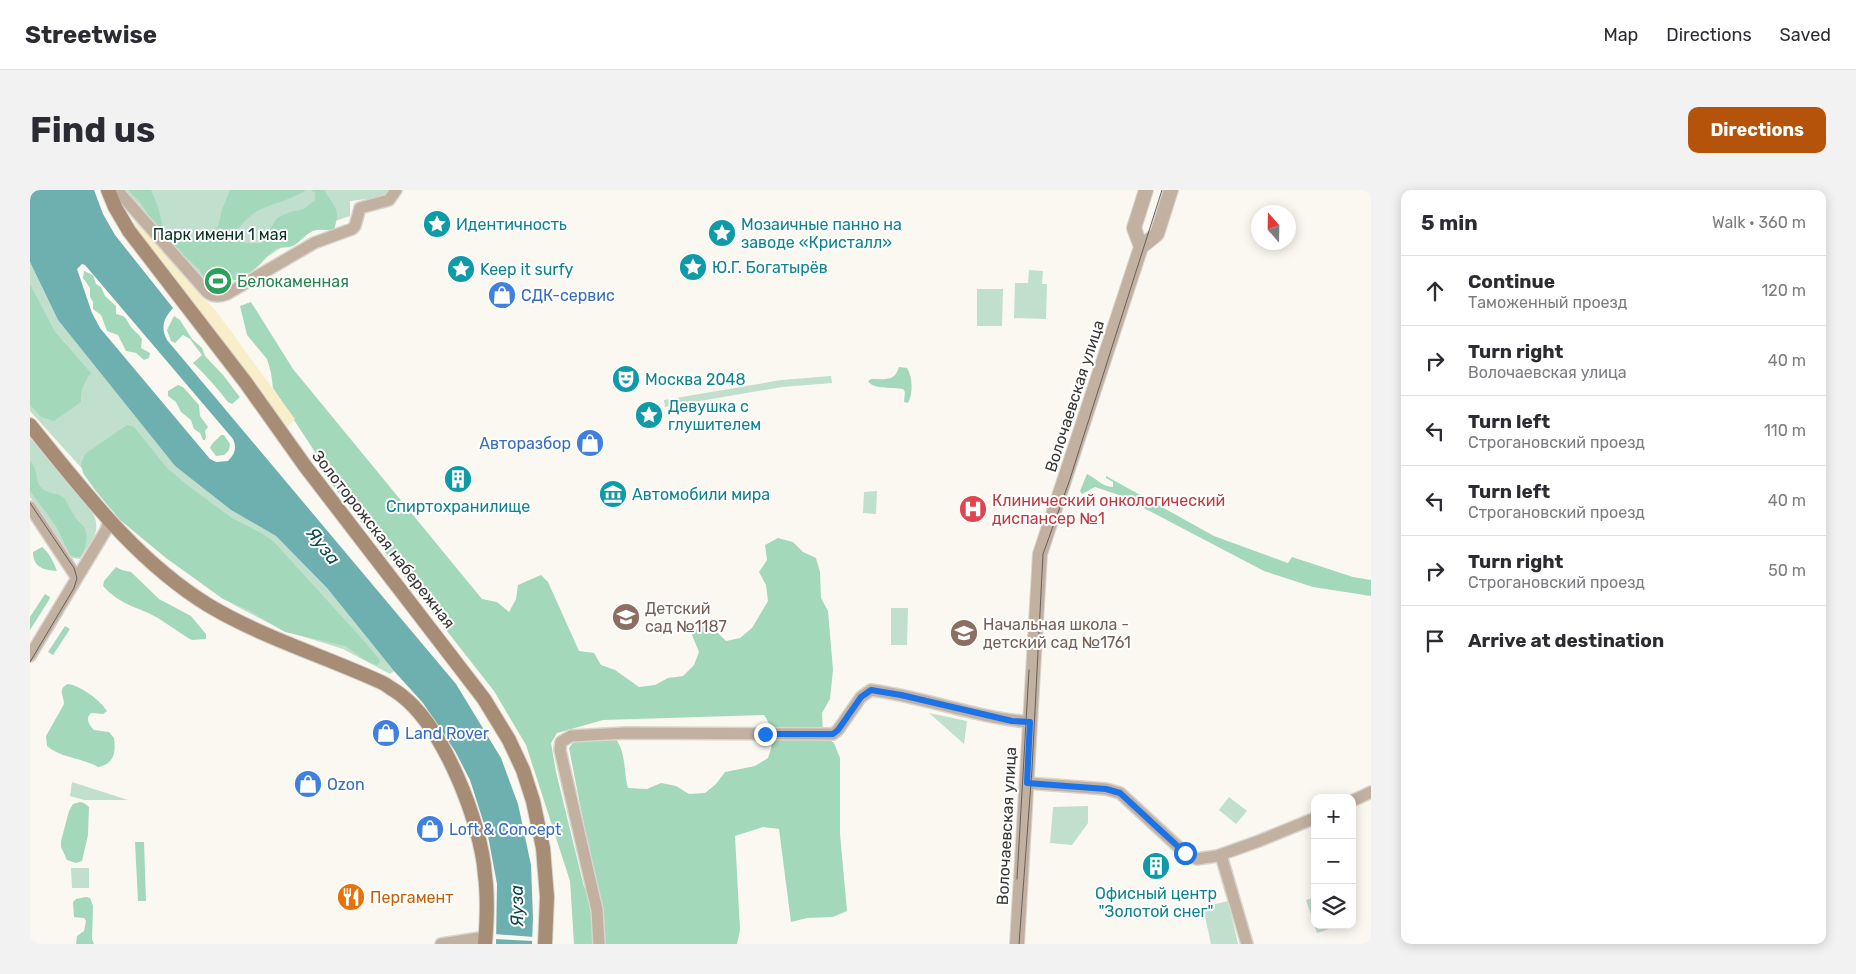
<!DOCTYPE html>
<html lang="en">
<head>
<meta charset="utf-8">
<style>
  :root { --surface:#fff; --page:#f2f2f3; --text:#2b2b33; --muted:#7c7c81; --line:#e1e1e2; --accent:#b45309 }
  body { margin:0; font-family:Rubik,sans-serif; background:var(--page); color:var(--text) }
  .controls { position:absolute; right:15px; bottom:15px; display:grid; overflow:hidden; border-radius:10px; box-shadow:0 2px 12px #0003 }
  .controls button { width:45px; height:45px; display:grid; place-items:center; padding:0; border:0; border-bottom:1px solid var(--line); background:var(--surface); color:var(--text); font:25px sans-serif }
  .compass { position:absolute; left:1221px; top:15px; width:45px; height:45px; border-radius:50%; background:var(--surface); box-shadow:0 2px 12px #0003; rotate:340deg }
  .stop { position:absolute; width:15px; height:15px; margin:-11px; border:4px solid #1a73e8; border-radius:50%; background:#fff }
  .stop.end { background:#1a73e8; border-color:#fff; box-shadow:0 1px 5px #0008 }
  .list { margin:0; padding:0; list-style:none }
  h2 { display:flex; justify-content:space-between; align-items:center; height:65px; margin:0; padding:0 20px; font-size:21px }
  h2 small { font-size:16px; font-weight:400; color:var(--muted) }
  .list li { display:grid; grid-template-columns:32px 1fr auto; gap:15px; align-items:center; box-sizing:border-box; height:70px; padding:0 20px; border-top:1px solid var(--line) }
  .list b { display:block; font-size:19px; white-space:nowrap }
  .list p { margin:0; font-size:16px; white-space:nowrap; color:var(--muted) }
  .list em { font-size:16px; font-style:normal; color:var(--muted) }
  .icon { flex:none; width:28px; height:28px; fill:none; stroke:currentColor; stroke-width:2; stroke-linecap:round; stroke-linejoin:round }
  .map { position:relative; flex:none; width:1341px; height:754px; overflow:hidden; border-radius:10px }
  header { display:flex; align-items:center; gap:30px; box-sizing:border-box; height:70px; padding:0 25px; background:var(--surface); border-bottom:1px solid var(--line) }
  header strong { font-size:24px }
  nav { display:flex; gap:28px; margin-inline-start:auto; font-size:18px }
  .intro { display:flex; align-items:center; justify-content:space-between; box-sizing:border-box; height:120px; padding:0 30px }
  h1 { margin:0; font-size:35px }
  .button { padding:12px 22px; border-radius:10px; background:var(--accent); color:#fff; font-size:18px; font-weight:700 }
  main { display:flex; gap:30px; padding:0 30px }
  aside { flex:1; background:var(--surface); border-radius:10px; box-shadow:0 2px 12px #0003 }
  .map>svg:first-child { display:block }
</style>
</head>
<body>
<header>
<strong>Streetwise</strong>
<nav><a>Map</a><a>Directions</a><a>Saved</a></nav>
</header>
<div class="intro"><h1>Find us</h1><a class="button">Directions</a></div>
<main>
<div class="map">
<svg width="1341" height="754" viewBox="0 0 1341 754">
  <rect width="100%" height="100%" fill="#fbf8f1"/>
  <path fill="#c0dfcd" d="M 92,0 L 361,0 L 353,7 L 320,11 L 320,26 L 279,40 L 193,95 L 184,97 L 177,95 Z
    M 0,72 L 28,130 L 145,276 L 201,320 L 246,346 L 297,398 L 364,481 L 360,484 L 313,459 L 252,440 L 204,415 L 173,394 L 93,324 L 0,221 Z
    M 999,80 L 1013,81 L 1012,94 L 1017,94 L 1016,129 L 984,128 L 985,93 L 998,93 Z
    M 947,99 L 973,99 L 972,136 L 947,136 Z
    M 801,186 L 802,193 L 752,197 L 635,217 L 634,210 L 751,190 Z
    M 0,248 L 61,320 C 74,340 61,351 50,369 L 42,368 L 0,307 Z
    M 847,301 L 846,324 L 833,323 L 834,302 Z
    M 861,418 L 878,418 L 877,455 L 861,455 Z
    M 899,523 L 937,531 L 934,554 Z
    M 42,592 L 98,610 L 54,610 L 40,606 Z
    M 1199,607 L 1217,621 L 1206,634 L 1189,620 Z
    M 1058,616 L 1058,633 L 1042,655 L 1020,653 L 1023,617 Z
    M 41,678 L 59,678 L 59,698 L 42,698 Z
    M 1285,707 L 1285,735 L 1312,735 L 1287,743 L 1276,710 Z
    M 1198,711 L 1208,754 L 1181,754 L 1173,717 Z"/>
  <path fill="#a4d8ba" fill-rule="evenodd" d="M 98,0 L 121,0 L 128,17 L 135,45 L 146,53 L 160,50 L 188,37 L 192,20 L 200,0 L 276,0 C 260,11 240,13 224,23 C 216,29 210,36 204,43 L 215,53 L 231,53 L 247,28 L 260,22 L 274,19 L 285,10 L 285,3 L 281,0 L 294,0 C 305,19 311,17 304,40 C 296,41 288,38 281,42 C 274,46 270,52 263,56 C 258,58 253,57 248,58 C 242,60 237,67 233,71 C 222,85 196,97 178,94 L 169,79 L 129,43 L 118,30 L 117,23 L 109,11 Z
    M 54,81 L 63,85 L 66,94 L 71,97 L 75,106 L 86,116 L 86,124 C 98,127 95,128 101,137 C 104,141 109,144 112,149 L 111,158 L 120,163 L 119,168 L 114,170 L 106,163 L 96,161 L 88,145 L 77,141 L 71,125 L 63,119 L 63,112 L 60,107 L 60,98 L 53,88 Z
    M 0,94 L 25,142 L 61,183 C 54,193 50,200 51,212 L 24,231 L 11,227 L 0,215 Z
    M 221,112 L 263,179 L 452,409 L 467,412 L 479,422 L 486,409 L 488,395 L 511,385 L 518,392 L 549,461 L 564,463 L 571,475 L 585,480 L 609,497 L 625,495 L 638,488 L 653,486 L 664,475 L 669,462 L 662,445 L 671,434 L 685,440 L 696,451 L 710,448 L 722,438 L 738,411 L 736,395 L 729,382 L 737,370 L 735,355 L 748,348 L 763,352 L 773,362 L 786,368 L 790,382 L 791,408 L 798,421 L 803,480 L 800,509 L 792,523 L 793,545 L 804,553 L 810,568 L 810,644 L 817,721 L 803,727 L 777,728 L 761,732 L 749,639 L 733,637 L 705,646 L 710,740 L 707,754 L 544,754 L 540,691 L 496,555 L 464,501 L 296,287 L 285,262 L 243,198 L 241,183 L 237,169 L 217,145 L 210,116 ZM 734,525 C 744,539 744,553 738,568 L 725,576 L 695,582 L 686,594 L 675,603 L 659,604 L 646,596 L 631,593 L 617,599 L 598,598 C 592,574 598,562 580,541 L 552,541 L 539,558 L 566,697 L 558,700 L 554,697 L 526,582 L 521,553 L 527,543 L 573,530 Z
    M 144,126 L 150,130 L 162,149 L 172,158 L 175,166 L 193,185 L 209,206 L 210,207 L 202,214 L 198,212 C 187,198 176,185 163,173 L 172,165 L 160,149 L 153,145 L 145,153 L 141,151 L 137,140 Z
    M 869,177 L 877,178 C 883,187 883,204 878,213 L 874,212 L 875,202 L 873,199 C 863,197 843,200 838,191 L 841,189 C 854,189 865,192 869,177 Z
    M 148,195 L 153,197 L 169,215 L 170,226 L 178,237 L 175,241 L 176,247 L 175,250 L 173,250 L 170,243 L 164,239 L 161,230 L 151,222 L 146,212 L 138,206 L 138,201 Z
    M 97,235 L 104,237 L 137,278 L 157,295 L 202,328 L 233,344 L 244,352 L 335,452 L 349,469 L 350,472 L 347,475 C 334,472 326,462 315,456 L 255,442 L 220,421 L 193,409 L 136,368 L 90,330 L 65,300 L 53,283 L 51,274 L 55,264 Z
    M 191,245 L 194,245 L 200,254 L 199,260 L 194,265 L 186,266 L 180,258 C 182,252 187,250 191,245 Z
    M 0,271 C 9,282 5,289 10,296 C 16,305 28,302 34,308 C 38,313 40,320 44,325 C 46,330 51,333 54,337 C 59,346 56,359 50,367 L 45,367 L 40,365 L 26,336 L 0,301 Z
    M 1057,284 C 1066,288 1072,297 1083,297 L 1083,292 L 1076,288 L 1076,286 L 1184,346 L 1258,373 L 1262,367 L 1323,387 L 1341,390 L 1341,406 L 1283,397 L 1234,381 L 1089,305 L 1065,297 L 1052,304 L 1050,301 Z
    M 12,357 C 19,362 24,373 27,381 C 13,380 3,377 3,362 Z
    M 86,377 L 92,380 L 101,382 L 129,409 L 161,426 L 176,444 L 176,449 L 162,450 L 158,448 C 148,441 138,435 128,428 C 107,416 91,416 73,396 L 74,391 Z
    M 15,404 L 20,407 L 19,410 L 0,440 L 0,427 Z
    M 35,436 L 40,439 L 23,465 L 18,462 Z
    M 38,494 C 51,496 70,510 77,521 L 73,524 L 61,523 C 55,528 59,535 64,540 L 79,542 L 84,548 C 86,563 84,574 68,577 C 53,568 30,568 17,556 L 16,546 L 34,514 C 34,506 27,499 38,494 Z
    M 50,612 L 54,613 L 59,617 L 58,645 L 52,671 L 46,673 L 37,670 L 31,657 L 31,651 L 39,621 L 43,614 Z
    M 105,652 L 114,652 L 116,711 L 108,711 Z
    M 56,707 L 60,708 L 63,716 L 62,749 L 64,754 L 46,754 L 47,746 L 54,741 L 56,731 L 54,728 L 44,727 L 43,712 L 46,709 Z"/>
  <path fill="#f8eec9" d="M 105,32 L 109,34 L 161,95 L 186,121 L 265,229 L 256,238 L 201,163 L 103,39 L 103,34 Z"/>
  <path fill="#6eb0b0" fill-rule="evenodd" d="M 0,0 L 64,0 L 73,24 L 85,45 L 143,118 C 134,128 130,137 137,150 L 426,494 L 471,568 L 488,614 L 501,675 L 503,728 L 502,754 L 466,754 L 467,694 L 458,646 L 440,590 L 425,561 L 393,513 L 364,481 L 297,398 L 246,346 L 201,320 L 145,276 L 28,130 L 0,72 ZM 52,74 L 55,75 L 203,249 C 207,258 205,264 198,271 L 186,272 L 180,269 L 70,138 L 62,123 L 47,79 Z"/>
  <path fill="#fbf8f1" d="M 464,744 L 504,747 L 504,751 L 463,749 Z"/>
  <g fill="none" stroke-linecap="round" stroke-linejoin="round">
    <defs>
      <path id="minor" d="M 87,0 L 177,102 C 183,107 189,107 197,104 L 284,53 L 322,39 L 325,36 L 330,18 L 359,10 L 366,0
        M 0,317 L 47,388
        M 0,466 L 76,340 L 78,334 L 76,326
        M 997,593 L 1076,599 L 1090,603 L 1155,663 L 1167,669 L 1187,666 L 1229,651 L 1285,628
        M 1322,611 L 1341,602
        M 1191,665 L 1217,754
        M 411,754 L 456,747
        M 569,754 L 567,720 L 530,560 L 531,552 L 541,546 L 595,543 L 803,544 L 808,540 L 831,507 L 841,500 C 895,507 946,528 1000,532"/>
      <path id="tertiary" d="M 1111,57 L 1104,38 L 1116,0
        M 987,754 L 1010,364 L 1111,57 L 1127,44 L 1141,0"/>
      <path id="secondary" d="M 78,0 L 85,17 L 99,41 L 216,193 L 275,276 L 454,509 L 479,550 L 493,580 L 503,611 L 513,658 L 517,707 L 515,754
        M 0,235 C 53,300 105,370 178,415 C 233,448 297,467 355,494 C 360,498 366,501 371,505 C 414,538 451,632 455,685 C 458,708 457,731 455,754"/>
    </defs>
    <use href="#minor" stroke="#d8d5cf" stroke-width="14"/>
    <use href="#tertiary" stroke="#d8d5cf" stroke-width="16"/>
    <use href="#secondary" stroke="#d8d5cf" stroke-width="16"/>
    <use href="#minor" stroke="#c2b0a0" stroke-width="11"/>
    <use href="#tertiary" stroke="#c2b0a0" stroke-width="14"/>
    <use href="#secondary" stroke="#a78d76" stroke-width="14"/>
    <path stroke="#62615d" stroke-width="1" d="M 0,313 L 44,378 L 47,388 L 44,398 L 0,472
      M 987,689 L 999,480
      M 989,754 L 1002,579 L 1013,364 L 1039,292 L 1132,0"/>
  </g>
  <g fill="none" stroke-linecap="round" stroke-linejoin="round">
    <path stroke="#1a73e8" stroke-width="6" d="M 735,544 L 803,544 L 808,540 L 831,507 L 841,500 L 871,505 L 982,531 L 1000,532 L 997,593 L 1076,599 L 1090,603 L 1155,663"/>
  </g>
  <defs>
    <symbol id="sight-disc" viewBox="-11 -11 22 22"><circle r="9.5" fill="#0f9aa8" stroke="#fff"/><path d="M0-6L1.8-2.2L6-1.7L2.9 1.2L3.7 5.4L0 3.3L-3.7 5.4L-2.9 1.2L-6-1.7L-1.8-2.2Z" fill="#fff"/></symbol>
    <symbol id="stadium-disc" viewBox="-11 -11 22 22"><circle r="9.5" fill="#2e9e5b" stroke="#fff"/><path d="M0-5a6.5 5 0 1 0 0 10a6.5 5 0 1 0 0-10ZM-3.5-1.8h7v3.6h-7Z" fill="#fff"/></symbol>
    <symbol id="shop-disc" viewBox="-11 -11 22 22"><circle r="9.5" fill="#3f7fe0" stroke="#fff"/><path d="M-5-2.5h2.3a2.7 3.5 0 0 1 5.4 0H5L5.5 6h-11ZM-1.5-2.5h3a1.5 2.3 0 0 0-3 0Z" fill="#fff"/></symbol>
    <symbol id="theatre-disc" viewBox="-11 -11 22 22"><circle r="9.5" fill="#0f9aa8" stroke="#fff"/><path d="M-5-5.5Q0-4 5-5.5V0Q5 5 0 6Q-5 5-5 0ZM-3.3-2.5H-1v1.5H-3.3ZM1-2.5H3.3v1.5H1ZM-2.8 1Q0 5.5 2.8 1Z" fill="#fff"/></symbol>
    <symbol id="building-disc" viewBox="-11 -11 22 22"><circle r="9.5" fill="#0f9aa8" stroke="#fff"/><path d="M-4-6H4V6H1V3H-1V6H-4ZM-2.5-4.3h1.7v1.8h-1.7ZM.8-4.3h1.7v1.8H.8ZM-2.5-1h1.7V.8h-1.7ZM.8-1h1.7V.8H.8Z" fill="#fff"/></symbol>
    <symbol id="museum-disc" viewBox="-11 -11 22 22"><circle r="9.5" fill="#0f9aa8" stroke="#fff"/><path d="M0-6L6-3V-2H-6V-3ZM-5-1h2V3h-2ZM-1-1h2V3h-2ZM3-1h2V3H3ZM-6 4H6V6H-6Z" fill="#fff"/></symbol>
    <symbol id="hospital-disc" viewBox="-11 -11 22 22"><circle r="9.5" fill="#e0444e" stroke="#fff"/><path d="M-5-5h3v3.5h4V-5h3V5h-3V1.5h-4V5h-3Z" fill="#fff"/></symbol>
    <symbol id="school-disc" viewBox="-11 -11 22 22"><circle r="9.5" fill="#8d6e63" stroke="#fff"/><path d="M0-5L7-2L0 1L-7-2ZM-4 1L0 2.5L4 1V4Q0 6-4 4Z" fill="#fff"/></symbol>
    <symbol id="restaurant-disc" viewBox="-11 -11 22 22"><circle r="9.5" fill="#e8710a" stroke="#fff"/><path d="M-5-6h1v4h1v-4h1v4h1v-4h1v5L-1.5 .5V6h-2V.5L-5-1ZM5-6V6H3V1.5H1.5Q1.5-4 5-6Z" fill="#fff"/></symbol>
  </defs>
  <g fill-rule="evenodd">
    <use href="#sight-disc" x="391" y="18" width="32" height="32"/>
    <use href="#sight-disc" x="676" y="27" width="32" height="32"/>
    <use href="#sight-disc" x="647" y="61" width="32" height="32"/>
    <use href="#sight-disc" x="415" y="63" width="32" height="32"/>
    <use href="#stadium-disc" x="172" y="75" width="32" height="32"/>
    <use href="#shop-disc" x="456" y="89" width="32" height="32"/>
    <use href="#theatre-disc" x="580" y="173" width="32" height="32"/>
    <use href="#sight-disc" x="603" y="209" width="32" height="32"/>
    <use href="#shop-disc" x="544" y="237" width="32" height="32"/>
    <use href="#building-disc" x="412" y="273" width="32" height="32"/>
    <use href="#museum-disc" x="567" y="288" width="32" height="32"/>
    <use href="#hospital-disc" x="927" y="303" width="32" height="32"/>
    <use href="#school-disc" x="580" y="411" width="32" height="32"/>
    <use href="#school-disc" x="918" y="427" width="32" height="32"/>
    <use href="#shop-disc" x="340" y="527" width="32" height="32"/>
    <use href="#shop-disc" x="262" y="578" width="32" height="32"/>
    <use href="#shop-disc" x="384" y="623" width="32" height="32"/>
    <use href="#building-disc" x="1110" y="660" width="32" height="32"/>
    <use href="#restaurant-disc" x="305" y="691" width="32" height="32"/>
  </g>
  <g text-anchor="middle" stroke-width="4" stroke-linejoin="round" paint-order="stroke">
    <g font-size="16" fill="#0d838f" stroke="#fff" text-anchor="start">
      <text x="426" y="40">Идентичность</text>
      <text x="711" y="40">Мозаичные панно на<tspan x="711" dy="18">заводе «Кристалл»</tspan></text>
      <text x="682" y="83">Ю.Г. Богатырёв</text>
      <text x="450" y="85">Keep it surfy</text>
      <text x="615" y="195">Москва 2048</text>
      <text x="638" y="222">Девушка с<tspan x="638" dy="18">глушителем</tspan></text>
      <text x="602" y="310">Автомобили мира</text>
      <text x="428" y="322" text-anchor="middle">Спиртохранилище</text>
      <text x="1126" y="709" text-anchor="middle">Офисный центр<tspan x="1126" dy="18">"Золотой снег"</tspan></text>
    </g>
    <g font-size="16" fill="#06321f" stroke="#fff">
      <text x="190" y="50">Парк имени 1 мая</text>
    </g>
    <g font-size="16" fill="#27864d" stroke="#fff" text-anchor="start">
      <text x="207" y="97">Белокаменная</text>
    </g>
    <g font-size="16" fill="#366cbe" stroke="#fff" text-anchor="start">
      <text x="491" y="111">СДК-сервис</text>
      <text x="541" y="259" text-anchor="end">Авторазбор</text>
      <text x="375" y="549">Land Rover</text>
      <text x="297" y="600">Ozon</text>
      <text x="419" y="645">Loft &amp; Concept</text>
    </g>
    <g font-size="16" fill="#383734" stroke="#fff">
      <text transform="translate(1044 206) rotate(-72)" y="6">Волочаевская улица</text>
      <text transform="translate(354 349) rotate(52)" y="6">Золоторожская набережная</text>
      <text transform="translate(976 636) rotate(-87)" y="6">Волочаевская улица</text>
    </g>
    <g font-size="16" fill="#be3a42" stroke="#fff" text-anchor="start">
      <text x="962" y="316">Клинический онкологический<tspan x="962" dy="18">диспансер №1</tspan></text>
    </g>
    <g font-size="16" fill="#785e54" stroke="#fff" text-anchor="start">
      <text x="615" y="424">Детский<tspan x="615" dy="18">сад №1187</tspan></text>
      <text x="953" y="440">Начальная школа -<tspan x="953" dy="18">детский сад №1761</tspan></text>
    </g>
    <g font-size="16" fill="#c56008" stroke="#fff" text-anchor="start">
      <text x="340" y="713">Пергамент</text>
    </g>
    <g font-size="18" font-style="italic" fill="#0b4949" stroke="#fff">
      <text transform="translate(293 356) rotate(52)" y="6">Яуза</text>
      <text transform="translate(487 716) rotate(-91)" y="6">Яуза</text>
    </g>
  </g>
</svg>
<div class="controls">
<button>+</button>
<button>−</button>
<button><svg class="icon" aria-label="layers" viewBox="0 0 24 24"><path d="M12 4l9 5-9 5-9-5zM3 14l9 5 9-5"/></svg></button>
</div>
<svg class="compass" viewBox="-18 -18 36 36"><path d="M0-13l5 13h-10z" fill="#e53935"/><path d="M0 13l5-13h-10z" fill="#7c7c81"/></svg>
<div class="stop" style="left:1155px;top:663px"></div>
<div class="stop end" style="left:735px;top:544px"></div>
</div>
<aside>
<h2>5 min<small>Walk · 360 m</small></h2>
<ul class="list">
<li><svg class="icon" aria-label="ahead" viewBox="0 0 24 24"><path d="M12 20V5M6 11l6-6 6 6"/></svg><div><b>Continue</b><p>Таможенный проезд</p></div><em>120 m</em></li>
<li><svg class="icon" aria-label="right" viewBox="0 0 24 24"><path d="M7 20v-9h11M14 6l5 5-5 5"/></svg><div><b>Turn right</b><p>Волочаевская улица</p></div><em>40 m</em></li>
<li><svg class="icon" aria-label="left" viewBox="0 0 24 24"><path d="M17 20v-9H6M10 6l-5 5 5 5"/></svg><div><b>Turn left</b><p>Строгановский проезд</p></div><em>110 m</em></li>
<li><svg class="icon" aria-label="left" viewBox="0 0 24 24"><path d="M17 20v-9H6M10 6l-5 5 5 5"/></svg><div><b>Turn left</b><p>Строгановский проезд</p></div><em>40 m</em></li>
<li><svg class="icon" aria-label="right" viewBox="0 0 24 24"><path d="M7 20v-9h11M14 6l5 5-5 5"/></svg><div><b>Turn right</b><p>Строгановский проезд</p></div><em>50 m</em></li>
<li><svg class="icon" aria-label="arrive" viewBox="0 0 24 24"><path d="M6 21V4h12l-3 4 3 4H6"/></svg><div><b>Arrive at destination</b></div></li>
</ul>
</aside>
</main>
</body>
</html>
